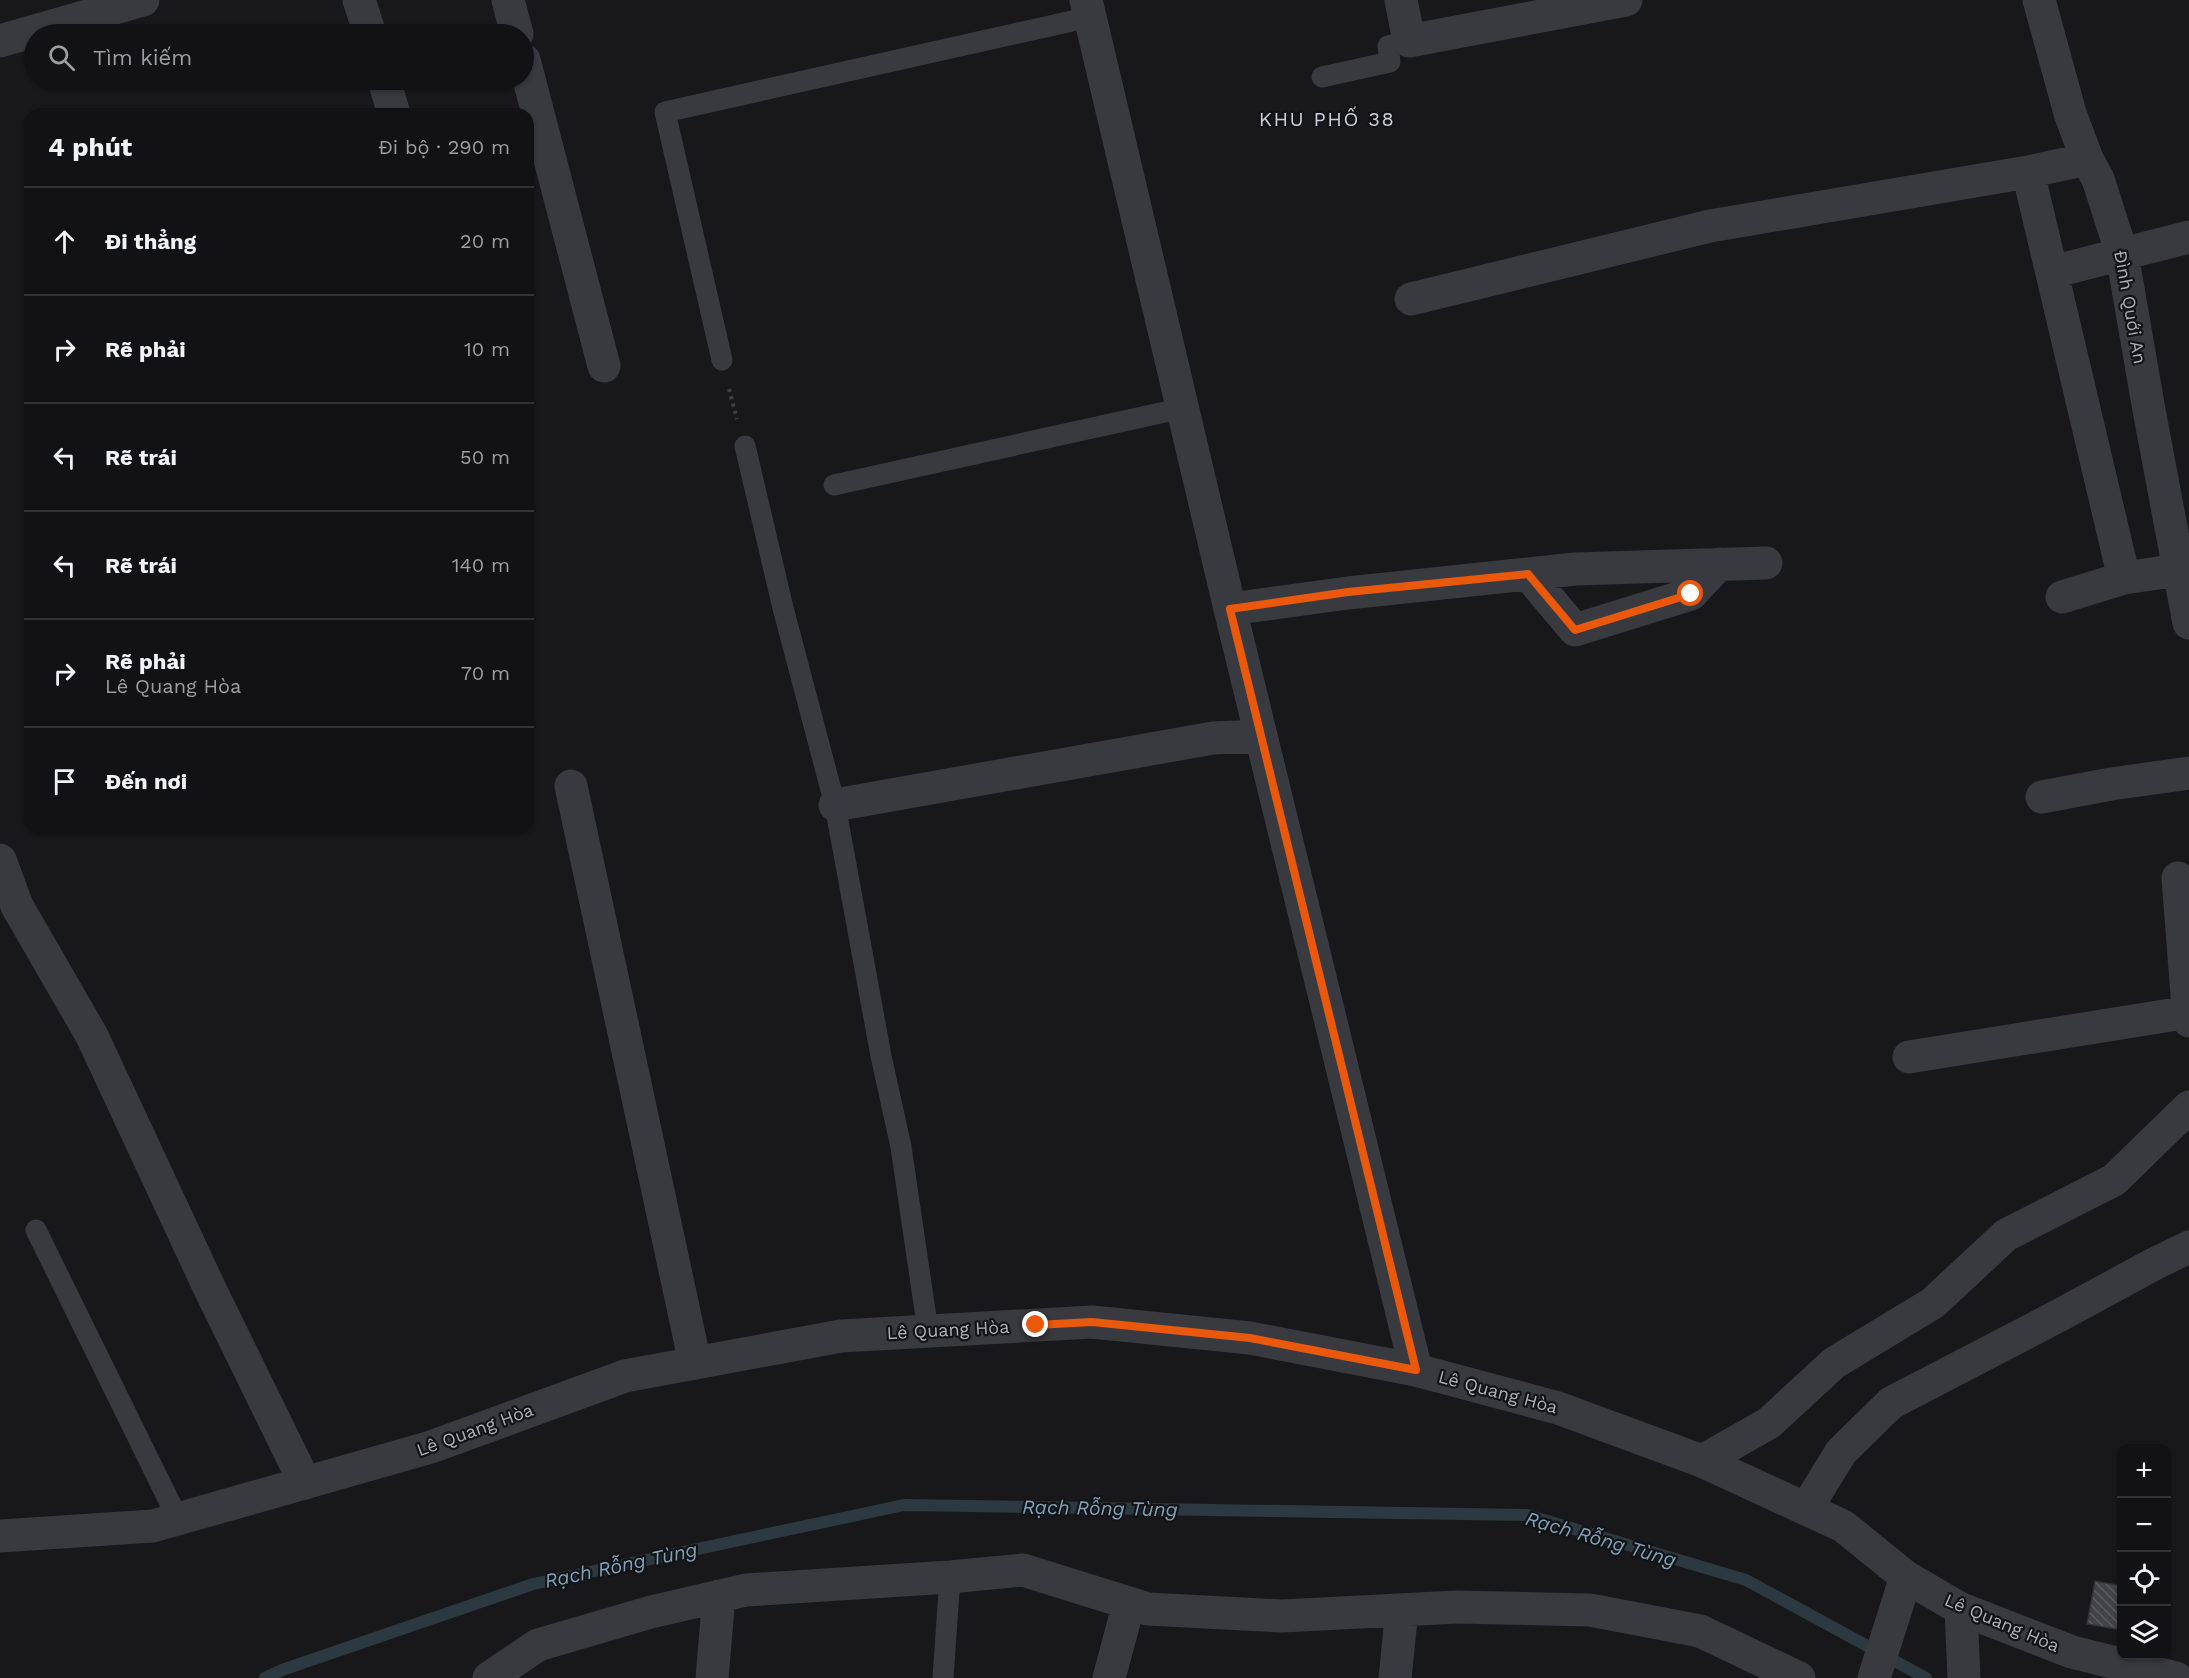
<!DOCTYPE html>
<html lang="vi">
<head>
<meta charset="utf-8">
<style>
  :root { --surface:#121214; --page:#1b1b1d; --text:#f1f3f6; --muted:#9c9ea0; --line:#313234 }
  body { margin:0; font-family:"Work Sans",sans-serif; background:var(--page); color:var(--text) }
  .controls { position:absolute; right:18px; bottom:18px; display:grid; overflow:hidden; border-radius:12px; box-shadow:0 2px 4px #0004 }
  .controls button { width:54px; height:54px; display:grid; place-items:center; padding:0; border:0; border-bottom:2px solid var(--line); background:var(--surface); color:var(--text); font:30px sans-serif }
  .stop { position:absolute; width:18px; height:18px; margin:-14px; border:4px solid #ea580c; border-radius:50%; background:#fff }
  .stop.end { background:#ea580c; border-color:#fff; box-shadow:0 2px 6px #0008 }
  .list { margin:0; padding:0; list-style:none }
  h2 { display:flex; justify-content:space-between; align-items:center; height:78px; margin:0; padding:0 24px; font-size:26px }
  h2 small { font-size:20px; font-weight:400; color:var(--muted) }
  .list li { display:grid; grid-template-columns:39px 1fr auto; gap:18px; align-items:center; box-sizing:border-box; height:108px; padding:0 24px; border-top:2px solid var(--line) }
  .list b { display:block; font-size:22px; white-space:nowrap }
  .list p { margin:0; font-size:20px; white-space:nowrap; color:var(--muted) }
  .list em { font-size:20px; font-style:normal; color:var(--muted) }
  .icon { flex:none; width:33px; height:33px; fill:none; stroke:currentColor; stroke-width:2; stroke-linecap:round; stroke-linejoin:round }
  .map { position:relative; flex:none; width:2189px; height:1678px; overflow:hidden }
  .search { position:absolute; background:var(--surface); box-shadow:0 2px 4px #0004; left:24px; top:24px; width:510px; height:66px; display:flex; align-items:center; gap:15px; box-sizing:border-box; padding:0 21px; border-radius:33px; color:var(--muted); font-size:22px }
  .panel { position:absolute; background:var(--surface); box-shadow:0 2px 4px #0004; left:24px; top:108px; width:510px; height:726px; border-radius:18px }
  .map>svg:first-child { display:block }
</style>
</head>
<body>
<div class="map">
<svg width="2189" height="1678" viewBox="0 0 2189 1678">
  <defs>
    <pattern id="building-back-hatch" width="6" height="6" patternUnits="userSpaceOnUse" patternTransform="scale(1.5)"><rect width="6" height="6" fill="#424347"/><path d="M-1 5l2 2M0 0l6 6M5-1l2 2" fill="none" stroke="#5a5c60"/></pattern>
  </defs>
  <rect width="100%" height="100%" fill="#18181a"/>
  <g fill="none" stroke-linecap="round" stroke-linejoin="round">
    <path stroke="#2c3940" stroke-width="12" d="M 265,1678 L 282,1670 L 533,1584 L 904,1505 L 1527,1515 L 1746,1580 L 1926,1678"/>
  </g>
  <path fill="url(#building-back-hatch)" stroke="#323236" stroke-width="1.5" d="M 2095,1581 L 2122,1586 L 2122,1630 L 2087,1624 Z"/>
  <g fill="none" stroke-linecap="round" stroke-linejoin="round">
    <path stroke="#3e4147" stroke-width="4" stroke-dasharray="3 4.5" stroke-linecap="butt" d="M 729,389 L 737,419"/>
    <path stroke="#383a40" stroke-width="21" d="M 1322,77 L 1390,62 L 1388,46 L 1409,41
      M 722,360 L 665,112 L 1090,17
      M 745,446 L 783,608 L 835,805 L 881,1056 L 901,1147 L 928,1331
      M 834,485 L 1183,408
      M 36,1230 L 178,1519
      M 943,1678 L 950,1577"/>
    <path stroke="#383a40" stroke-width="33" d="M 359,0 L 370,34
      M 508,0 L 517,34
      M 1086,0 L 1230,609 L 1416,1370
      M 1401,0 L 1409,41 L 1626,0
      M 2039,0 L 2070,113 L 2087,159 L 2098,179 L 2122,254 L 2149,410 L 2189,623
      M 0,41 L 143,0
      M 524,60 L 604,366
      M 384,80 L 394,114
      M 2087,159 L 2028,172 L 2124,578
      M 2052,272 L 2189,237
      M 1411,299 L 1710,226 L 2028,172
      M 1528,574 L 1575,630 L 1691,594 L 1719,564
      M 2062,597 L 2124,578 L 2179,570
      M 1230,609 L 1348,593 L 1575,569 L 1766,563
      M 571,786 L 695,1363
      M 2042,797 L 2111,784 L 2189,773
      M 835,805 L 1213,738 L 1261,736
      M 0,860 L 17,906 L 92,1036 L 209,1287 L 305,1483
      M 2178,878 L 2189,1021
      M 1909,1057 L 2189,1012
      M 1702,1461 L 1769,1423 L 1834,1363 L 1933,1303 L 2006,1235 L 2114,1180 L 2189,1107
      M 1806,1509 L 1841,1452 L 1891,1403 L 2060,1315 L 2154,1264 L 2189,1247
      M 1961,1609 L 1964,1678
      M 489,1678 L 538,1645 L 651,1612 L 746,1590 L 950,1577 L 1023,1570 L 1148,1609 L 1282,1616 L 1457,1607 L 1590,1610 L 1700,1631 L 1799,1678
      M 712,1678 L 719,1596
      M 1109,1678 L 1129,1603
      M 1395,1678 L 1402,1610
      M 1874,1678 L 1906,1577"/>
    <path stroke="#383a40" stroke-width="33" d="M 0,1536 L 153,1526 L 431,1447 L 625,1376 L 841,1336 L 1092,1322 L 1250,1338 L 1416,1370 L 1558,1408 L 1702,1461 L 1843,1526 L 1906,1577 L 1961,1609 L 2072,1652 L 2176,1678"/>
  </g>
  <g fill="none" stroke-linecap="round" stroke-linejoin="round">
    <path stroke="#ea580c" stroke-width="8" d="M 1036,1325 L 1092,1322 L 1250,1338 L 1416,1370 L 1230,609 L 1348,592 L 1528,574 L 1575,630 L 1691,594"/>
  </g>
  <g text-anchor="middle" stroke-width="4.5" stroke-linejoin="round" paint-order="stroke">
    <g font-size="18" fill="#a9b0bb" stroke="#131315">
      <text transform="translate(2130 307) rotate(80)" y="6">Đình Quới An</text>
      <text transform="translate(948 1330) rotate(-3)" y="6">Lê Quang Hòa</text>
      <text transform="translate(1498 1392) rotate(15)" y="6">Lê Quang Hòa</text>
      <text transform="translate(475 1430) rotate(-20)" y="6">Lê Quang Hòa</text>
      <text transform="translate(2002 1623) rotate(23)" y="6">Lê Quang Hòa</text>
    </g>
    <g font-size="20" letter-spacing="1.5" fill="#cacfd7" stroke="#131315">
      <text x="1327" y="126">KHU PHỐ 38</text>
    </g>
    <g font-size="20" font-style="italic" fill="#7da1b9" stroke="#131315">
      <text transform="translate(1100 1508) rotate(1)" y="7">Rạch Rỗng Tùng</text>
      <text transform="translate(1601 1539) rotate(16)" y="7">Rạch Rỗng Tùng</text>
      <text transform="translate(621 1565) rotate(-12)" y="7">Rạch Rỗng Tùng</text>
    </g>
  </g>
</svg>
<div class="controls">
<button>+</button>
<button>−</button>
<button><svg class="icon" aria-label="locate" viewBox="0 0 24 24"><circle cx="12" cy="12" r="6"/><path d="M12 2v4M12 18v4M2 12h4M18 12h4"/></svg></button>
<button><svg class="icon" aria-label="layers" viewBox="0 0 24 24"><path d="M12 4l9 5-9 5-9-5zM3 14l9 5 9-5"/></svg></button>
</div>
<div class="stop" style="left:1691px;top:594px"></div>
<div class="stop end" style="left:1036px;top:1325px"></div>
<div class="search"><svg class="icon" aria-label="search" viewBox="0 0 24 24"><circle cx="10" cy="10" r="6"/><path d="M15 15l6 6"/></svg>Tìm kiếm</div>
<section class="panel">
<h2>4 phút<small>Đi bộ · 290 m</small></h2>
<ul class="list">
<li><svg class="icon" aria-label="ahead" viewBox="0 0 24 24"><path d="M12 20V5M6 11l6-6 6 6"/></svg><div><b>Đi thẳng</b></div><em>20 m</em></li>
<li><svg class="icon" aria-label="right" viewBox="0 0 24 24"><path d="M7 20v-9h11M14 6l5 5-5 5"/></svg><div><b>Rẽ phải</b></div><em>10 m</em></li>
<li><svg class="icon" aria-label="left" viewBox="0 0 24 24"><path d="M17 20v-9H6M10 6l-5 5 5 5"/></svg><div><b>Rẽ trái</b></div><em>50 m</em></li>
<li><svg class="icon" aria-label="left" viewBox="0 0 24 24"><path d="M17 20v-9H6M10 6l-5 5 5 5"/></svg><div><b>Rẽ trái</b></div><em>140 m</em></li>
<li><svg class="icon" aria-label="right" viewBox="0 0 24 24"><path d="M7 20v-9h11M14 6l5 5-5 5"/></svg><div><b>Rẽ phải</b><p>Lê Quang Hòa</p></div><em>70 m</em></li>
<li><svg class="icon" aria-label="arrive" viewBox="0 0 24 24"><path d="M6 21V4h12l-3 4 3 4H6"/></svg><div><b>Đến nơi</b></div></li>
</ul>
</section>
</div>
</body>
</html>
